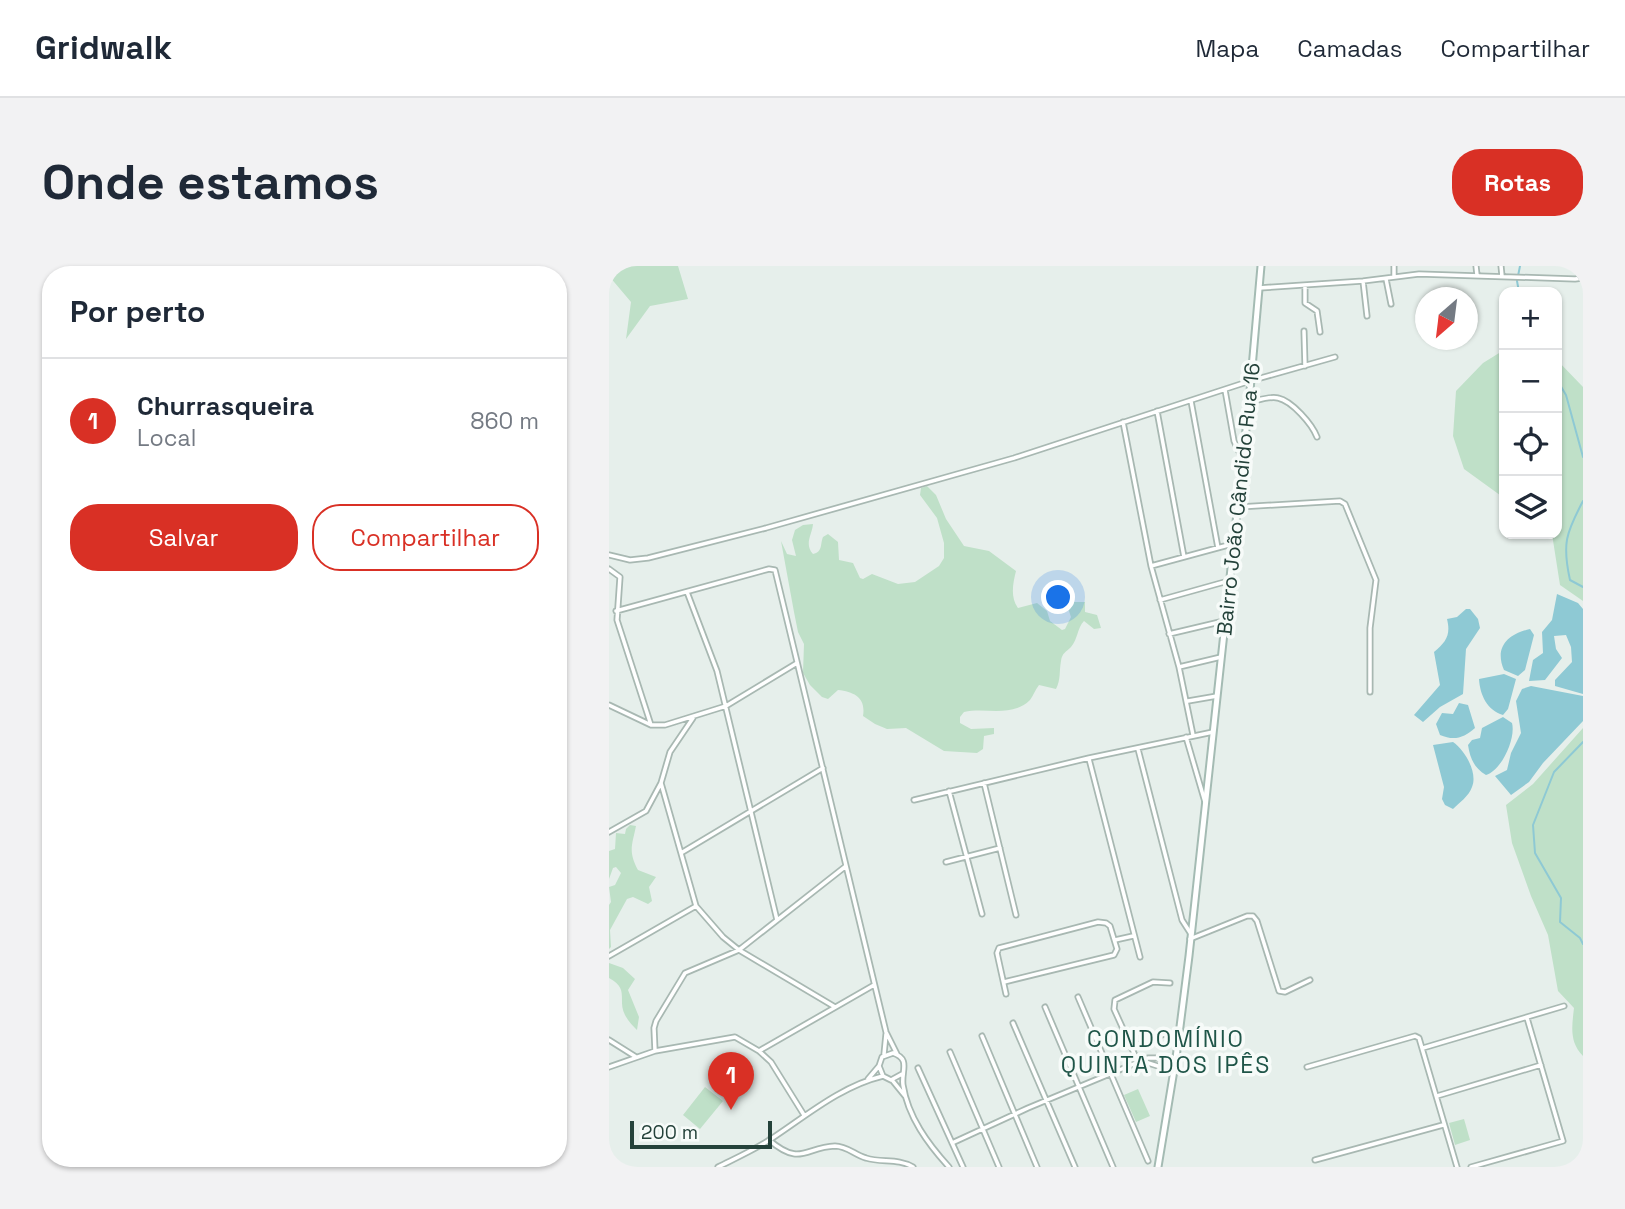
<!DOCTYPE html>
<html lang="pt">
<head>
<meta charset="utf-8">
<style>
	:root { --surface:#fff; --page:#f2f2f3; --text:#1f2937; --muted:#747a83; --line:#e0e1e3; --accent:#d93025 }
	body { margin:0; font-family:"Space Grotesk",sans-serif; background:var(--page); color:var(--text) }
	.controls { position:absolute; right:21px; top:21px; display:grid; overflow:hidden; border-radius:14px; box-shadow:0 2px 5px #0004 }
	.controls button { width:63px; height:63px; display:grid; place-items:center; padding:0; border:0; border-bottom:2px solid var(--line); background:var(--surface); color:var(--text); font:35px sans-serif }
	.compass { position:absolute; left:806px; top:21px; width:63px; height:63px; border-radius:50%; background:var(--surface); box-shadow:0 2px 5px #0004; rotate:208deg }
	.scale { position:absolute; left:21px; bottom:18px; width:142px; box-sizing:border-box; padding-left:7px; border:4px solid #24423a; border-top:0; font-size:19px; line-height:24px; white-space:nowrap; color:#24423a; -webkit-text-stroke:5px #f7fbf9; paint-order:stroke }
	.you { position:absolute; left:450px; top:332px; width:24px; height:24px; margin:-18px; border:5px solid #fff; border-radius:50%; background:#1a73e8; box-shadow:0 0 0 10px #1a73e833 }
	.badge { display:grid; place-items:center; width:46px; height:46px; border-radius:50%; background:var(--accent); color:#fff; font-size:23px; font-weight:700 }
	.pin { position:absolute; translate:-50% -58px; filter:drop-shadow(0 2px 4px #0008) }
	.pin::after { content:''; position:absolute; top:37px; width:24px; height:21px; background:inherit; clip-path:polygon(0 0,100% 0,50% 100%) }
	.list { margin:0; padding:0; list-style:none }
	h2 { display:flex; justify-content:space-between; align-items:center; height:91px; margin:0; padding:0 28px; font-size:30px }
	h2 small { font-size:23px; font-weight:400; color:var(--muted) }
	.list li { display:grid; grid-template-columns:46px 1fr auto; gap:21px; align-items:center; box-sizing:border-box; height:126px; padding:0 28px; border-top:2px solid var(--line) }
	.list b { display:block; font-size:26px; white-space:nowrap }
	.list p { margin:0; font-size:23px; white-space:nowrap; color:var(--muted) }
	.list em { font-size:23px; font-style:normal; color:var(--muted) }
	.actions { display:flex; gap:14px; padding:21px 28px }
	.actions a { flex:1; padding:16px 0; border:2px solid var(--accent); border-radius:28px; text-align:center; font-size:24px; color:var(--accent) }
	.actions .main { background:var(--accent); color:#fff }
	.icon { flex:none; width:38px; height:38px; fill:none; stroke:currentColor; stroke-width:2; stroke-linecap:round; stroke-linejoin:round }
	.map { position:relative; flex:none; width:974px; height:901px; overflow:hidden; border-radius:28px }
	header { display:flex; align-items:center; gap:42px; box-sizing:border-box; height:98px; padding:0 35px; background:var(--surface); border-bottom:2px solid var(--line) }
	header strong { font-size:33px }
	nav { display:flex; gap:38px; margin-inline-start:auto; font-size:24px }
	.intro { display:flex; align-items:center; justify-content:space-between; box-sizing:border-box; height:168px; padding:0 42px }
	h1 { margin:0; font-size:49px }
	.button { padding:18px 32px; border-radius:28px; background:var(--accent); color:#fff; font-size:24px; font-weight:700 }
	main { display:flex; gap:42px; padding:0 42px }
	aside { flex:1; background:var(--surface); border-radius:28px; box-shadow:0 2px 5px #0004 }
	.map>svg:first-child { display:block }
	.green { fill:#bfe0c8 }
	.water { fill:#8ec9d4 }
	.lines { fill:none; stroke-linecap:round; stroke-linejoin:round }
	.stream { stroke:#8ec9d4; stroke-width:2 }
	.street-casing { stroke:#a8b8b2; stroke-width:7 }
	.secondary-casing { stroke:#a4bbb3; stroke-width:9 }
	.street { stroke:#fff; stroke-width:3.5 }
	.secondary { stroke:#fff; stroke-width:5 }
	.labels { text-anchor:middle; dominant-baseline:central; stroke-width:7; stroke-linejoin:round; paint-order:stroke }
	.street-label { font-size:21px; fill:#24423a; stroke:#f7fbf9 }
	.neighbourhood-label { font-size:23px; letter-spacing:2px; fill:#1f5548; stroke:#f7fbf9 }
</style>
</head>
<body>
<header>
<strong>Gridwalk</strong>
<nav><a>Mapa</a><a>Camadas</a><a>Compartilhar</a></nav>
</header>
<div class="intro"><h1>Onde estamos</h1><a class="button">Rotas</a></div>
<main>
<aside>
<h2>Por perto<small></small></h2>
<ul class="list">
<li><span class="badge">1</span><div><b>Churrasqueira</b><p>Local</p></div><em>860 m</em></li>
</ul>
<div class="actions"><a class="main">Salvar</a><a>Compartilhar</a></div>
</aside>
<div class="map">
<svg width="974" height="901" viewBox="0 0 974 901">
	<rect width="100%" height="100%" fill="#e6efeb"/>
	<!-- green -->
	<path class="green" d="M0,0H69L79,33L41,40L17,73L22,36L0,10Z
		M895,84V232L855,203L844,170L847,125L874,97Z
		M948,94L974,121V335L951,319L943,268H948Z
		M318,220L327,229L337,253L355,280L380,285L407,305C404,317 401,331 409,342L428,337L438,345L441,355L453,364L456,363L462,351L459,342L462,336H476V346L488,349L492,362L485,363L475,355C468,362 469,373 462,381C457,386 453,387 452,395C450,406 452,413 447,423L430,419C426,424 424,430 421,434C403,452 376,441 355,446L351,451V457L362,463L385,462V468L375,470L374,483L368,487L335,485L297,462L278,463L266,458L254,450C257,432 246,426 229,424L219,433L213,431L201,419L194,407L195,378L189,366L185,346L172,275L178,288L187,290L183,274L186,264L194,259L204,258C203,269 195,278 204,288C214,286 211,278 214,271L219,268L229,276L230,294L244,297L251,312L254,313L263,308L289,318L306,316L330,300L335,292V277L328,252L311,229L312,222Z
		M974,462V790C960,776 963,760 965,742L949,725L939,669L922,630L903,577L897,539L924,518Z
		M21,559L27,560C23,580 19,585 29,604L47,611L40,621L43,635L39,638L24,631L18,633L1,664L2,681L0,683V639L2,636L0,621L6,619L12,607L7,601L4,602L0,613V585L6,583L7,567L16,568L17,563Z
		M0,697L14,702L26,713L19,724L30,751L28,764C24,760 19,755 16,749C8,734 21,723 0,712Z
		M96,821L114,835L91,863L74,849Z
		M529,823L541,850L527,856L515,829Z
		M855,853L861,874L846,879L840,857Z"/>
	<!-- water -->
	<path class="water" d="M948,328L969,337L974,343V428L946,420V414L963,396L962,381L957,369L945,370L947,383L953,392L936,414L920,415L924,394L934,387L933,366L943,354Z
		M857,343H861L869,353L871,362L857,383L854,428L831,441L814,456L805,449L831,419L825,386C837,376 842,369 838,353L848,351Z
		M921,363L925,369L916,404L909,410L895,404C885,381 899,368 921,363Z
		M895,408L907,413L899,443L894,449C878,444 871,429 870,413Z
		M922,420L974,430V455L934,497L920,516L902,529L886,510L898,504L902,487L912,467L907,435L913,423Z
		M850,437L859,439L866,462C855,472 845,475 831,469L827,458L833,447L844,448Z
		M894,451L903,457C907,472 893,504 877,509C865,502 861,492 859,479L863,474L871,472L873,462Z
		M844,476C856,484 869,507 863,521C860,530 850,537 844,543L836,539L833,533L835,521L824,479Z"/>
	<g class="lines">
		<!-- stream -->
		<path class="stream" d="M910,26L908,15L911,0
			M948,114L957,129L974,191
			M974,235C957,267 953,278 961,314L974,321
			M974,476L945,506L924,559L926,587L952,632L951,656L971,672L974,678"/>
		<!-- street casing -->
		<g class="street-casing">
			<path id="street" d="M785,0V10
				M867,0L868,9
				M892,0L893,10
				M777,13L782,38
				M754,15L758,50
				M696,19V37L708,45L711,66
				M650,22L754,15L810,8L966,13L974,12
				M695,65L696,100
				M616,124L625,175L633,192
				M582,135L609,282
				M641,136C650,134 661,130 669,132C683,135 703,158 708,171
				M548,145L575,291
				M514,156L542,300L570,401L584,469
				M630,241L731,235L736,238L767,314L761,362V426
				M0,289L21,294L39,292L157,262L405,192L641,115L726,91
				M542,300L623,278
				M0,303L11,311L8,354L42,459
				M78,326L108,405L168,654
				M551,334L619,315
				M7,345L160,303L166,304L277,766L288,788
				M560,368L615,355
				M570,401L612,391
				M579,435L608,430
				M0,439L42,459H56L117,440L188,397
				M577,471L596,536
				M529,483L573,654L582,668
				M480,493L531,691
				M52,517L87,640L114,671L130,684L226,741
				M375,517L407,649
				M340,525L373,648
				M305,534L480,492L604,466
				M0,566L37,545L52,517L61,486L84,452
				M72,587L214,502
				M337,596L391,582
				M581,673L638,650H644L648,655L670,725L676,726L701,714
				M506,674L524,670
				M0,690L87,640
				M395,716L505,689L508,683L501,660L497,657L489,656L390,682L388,687L397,728
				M469,731L539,895
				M436,741L504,901
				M404,757L466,901
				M373,770L428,901
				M0,774L27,791
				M523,781L558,767
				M814,782L955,740
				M46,785L45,762L47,755L76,707L130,684L237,600
				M150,785L265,719
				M341,786L390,901
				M275,788L277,768
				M533,795L564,805
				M529,796L505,743L506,734L544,716L561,717
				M0,801L46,785L126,771L150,785L162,796L195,849
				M698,801L806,770L810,772L848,901
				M309,802L354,901
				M293,808L282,814L274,810L270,800L273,791L284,787C302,793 292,805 294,819C299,851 319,878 340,901
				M259,813L270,800
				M283,814L296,830
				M828,830L932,799
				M160,874C192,901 196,881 226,880C238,880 246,889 257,892C273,897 289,892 304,901
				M343,877L419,842L539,792H567
				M706,894L834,859
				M109,901C127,892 145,884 162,873C197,850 232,820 274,810
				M862,901L954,875L918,752"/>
		</g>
		<!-- secondary casing -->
		<g class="secondary-casing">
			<path id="secondary" d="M549,901L567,792L580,690L640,136L652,0"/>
		</g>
		<!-- street -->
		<use href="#street" class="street"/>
		<!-- secondary -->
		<use href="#secondary" class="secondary"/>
	</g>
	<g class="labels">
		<!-- street labels -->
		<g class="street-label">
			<text transform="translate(629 233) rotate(-84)">Bairro João Cândido Rua 16</text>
		</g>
		<!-- neighbourhood labels -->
		<g class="neighbourhood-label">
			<text x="557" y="773">CONDOMÍNIO<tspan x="557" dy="26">QUINTA DOS IPÊS</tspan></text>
		</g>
	</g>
</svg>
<div class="controls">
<button>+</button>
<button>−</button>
<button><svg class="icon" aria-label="locate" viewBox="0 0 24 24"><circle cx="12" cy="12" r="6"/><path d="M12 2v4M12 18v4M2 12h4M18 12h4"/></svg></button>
<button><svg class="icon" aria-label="layers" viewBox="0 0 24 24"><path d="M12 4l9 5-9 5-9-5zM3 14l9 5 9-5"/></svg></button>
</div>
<svg class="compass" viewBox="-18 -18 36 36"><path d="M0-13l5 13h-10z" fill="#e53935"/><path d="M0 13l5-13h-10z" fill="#747a83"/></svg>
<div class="scale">200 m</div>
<div class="you"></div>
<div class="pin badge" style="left:122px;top:844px">1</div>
</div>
</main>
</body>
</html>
